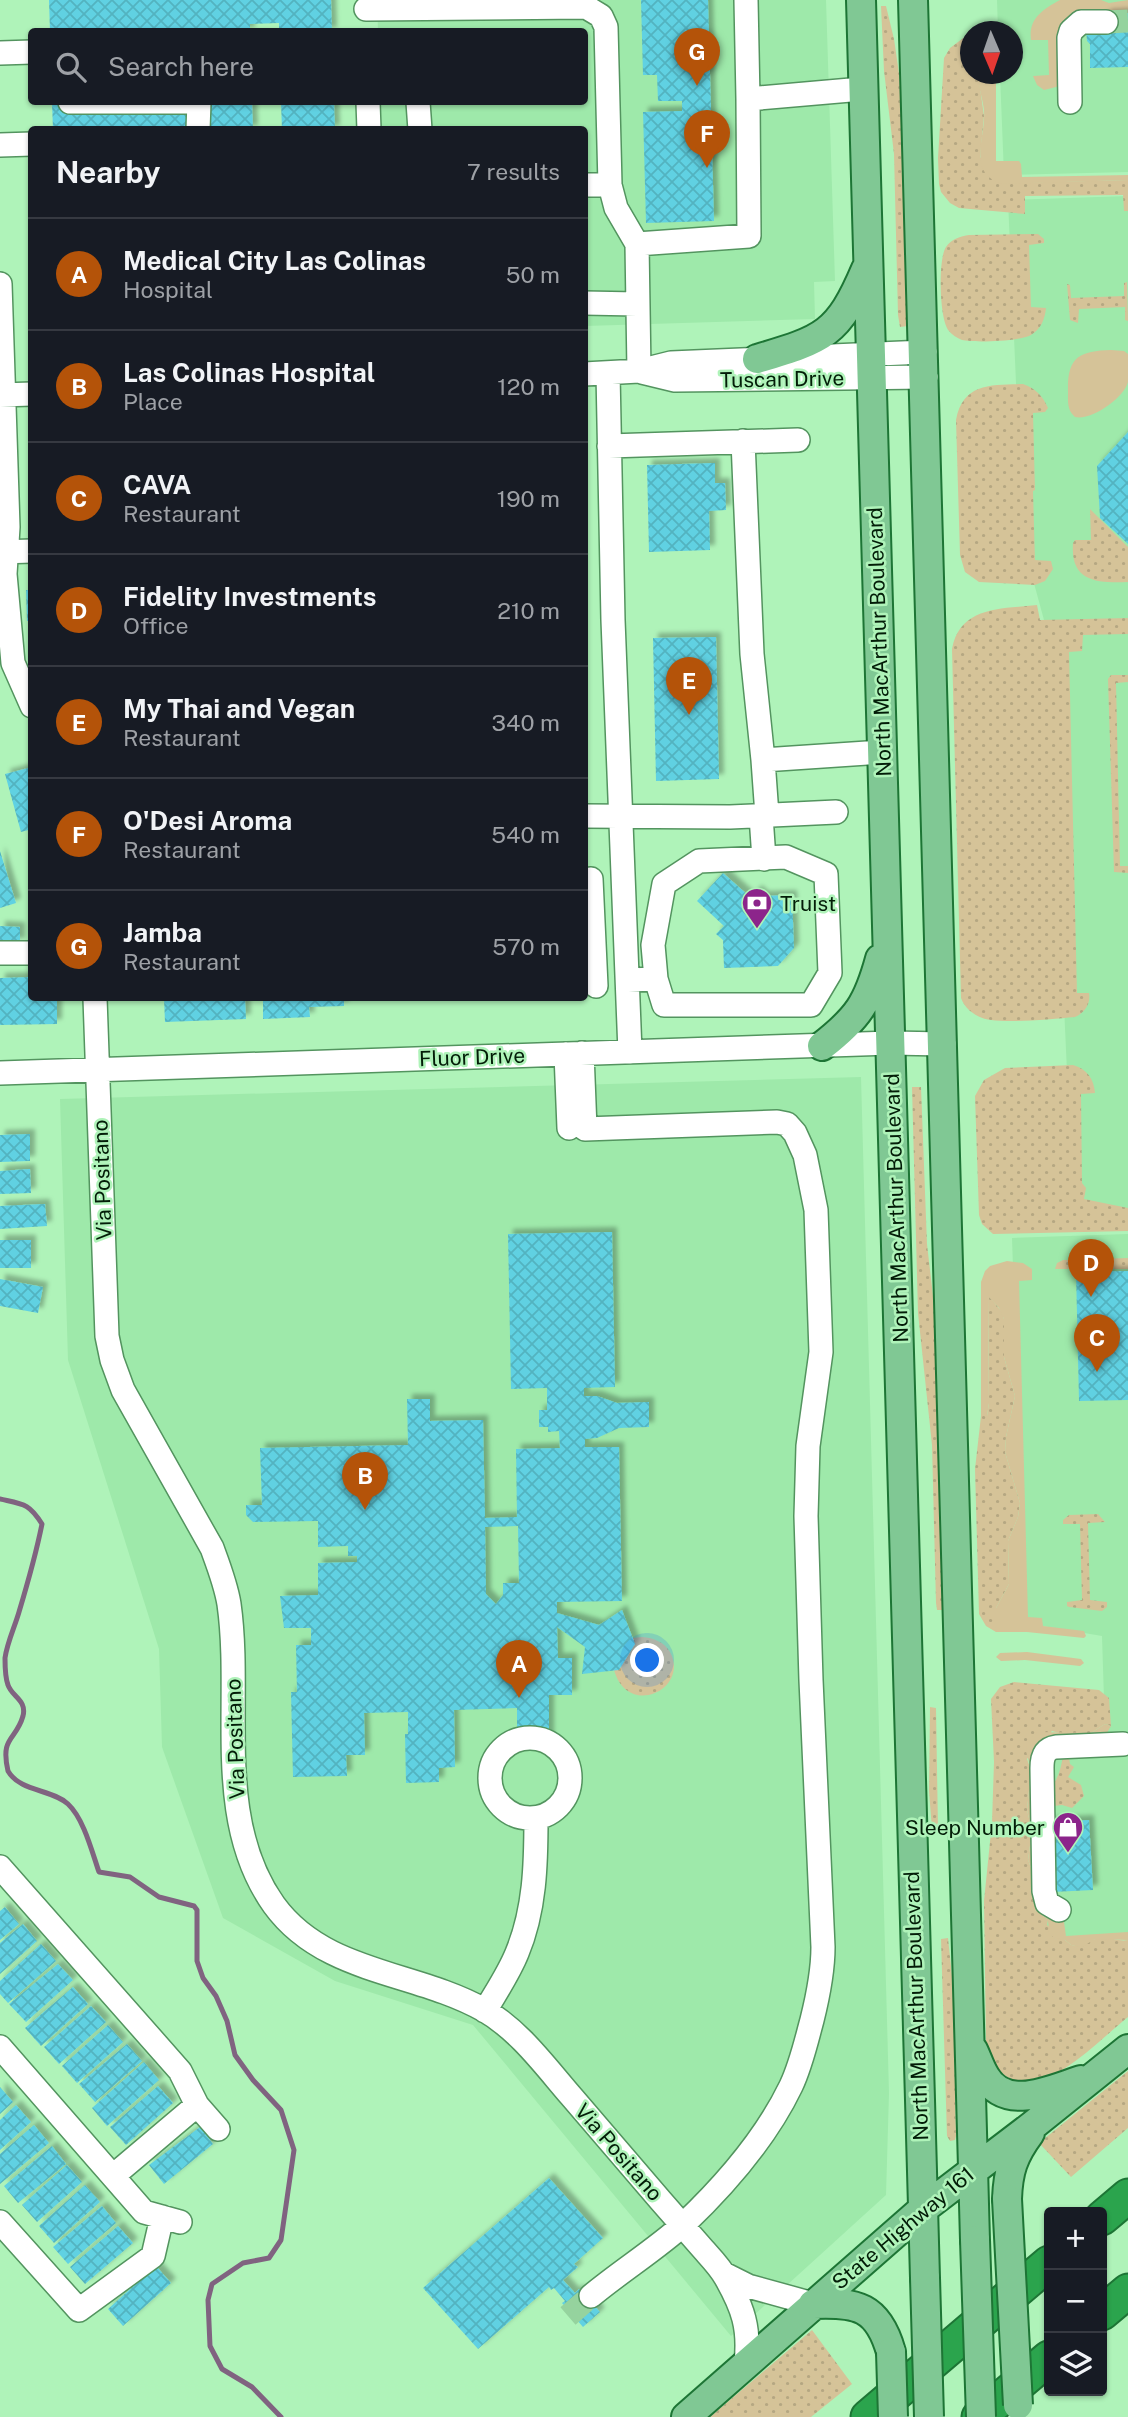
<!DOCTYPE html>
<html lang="en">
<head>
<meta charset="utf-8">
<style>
	:root { --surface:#171b24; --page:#20242c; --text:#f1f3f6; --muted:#9ea1a6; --line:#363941; --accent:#b45309 }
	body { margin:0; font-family:"Public Sans",sans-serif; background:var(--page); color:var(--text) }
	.controls { position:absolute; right:21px; bottom:21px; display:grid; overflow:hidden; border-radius:7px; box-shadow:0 2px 5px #0004 }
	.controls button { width:63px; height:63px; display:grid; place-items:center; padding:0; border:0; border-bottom:2px solid var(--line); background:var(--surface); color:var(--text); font:35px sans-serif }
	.compass { position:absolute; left:960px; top:21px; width:63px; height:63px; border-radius:50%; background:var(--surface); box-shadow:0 2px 5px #0004; rotate:178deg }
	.you { position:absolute; left:648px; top:1661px; width:24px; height:24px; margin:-18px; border:5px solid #fff; border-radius:50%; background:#1a73e8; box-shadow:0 0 0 10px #1a73e833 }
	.badge { display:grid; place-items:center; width:46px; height:46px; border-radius:50%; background:var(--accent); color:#fff; font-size:23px; font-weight:700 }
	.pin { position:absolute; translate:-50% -58px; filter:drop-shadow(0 2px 4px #0008) }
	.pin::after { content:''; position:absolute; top:37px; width:24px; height:21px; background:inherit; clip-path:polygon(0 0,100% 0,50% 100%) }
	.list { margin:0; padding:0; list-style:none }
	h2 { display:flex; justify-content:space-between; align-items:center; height:91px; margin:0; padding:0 28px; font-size:30px }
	h2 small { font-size:23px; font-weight:400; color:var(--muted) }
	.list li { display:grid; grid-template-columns:46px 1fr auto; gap:21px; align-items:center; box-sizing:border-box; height:112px; padding:0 28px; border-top:2px solid var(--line) }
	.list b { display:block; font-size:26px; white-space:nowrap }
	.list p { margin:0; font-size:23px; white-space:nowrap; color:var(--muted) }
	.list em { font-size:23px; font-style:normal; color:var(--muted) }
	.icon { flex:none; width:38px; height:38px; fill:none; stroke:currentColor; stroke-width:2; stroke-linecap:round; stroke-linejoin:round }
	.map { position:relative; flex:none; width:1128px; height:2417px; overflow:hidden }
	.search { position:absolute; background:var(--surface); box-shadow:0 2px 5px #0004; left:28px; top:28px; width:560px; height:77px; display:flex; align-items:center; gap:18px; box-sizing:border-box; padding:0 24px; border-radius:7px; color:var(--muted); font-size:26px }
	.panel { position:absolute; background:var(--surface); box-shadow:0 2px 5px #0004; left:28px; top:126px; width:560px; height:875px; border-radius:7px }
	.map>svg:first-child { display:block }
	.built { fill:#9ee9aa }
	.grass { fill:url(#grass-dots) }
	.garden { fill:#d5c398 }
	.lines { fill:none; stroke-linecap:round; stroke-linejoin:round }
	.stream { stroke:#806380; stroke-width:5 }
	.building { fill:url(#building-cross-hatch); fill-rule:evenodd; filter:url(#shadow) }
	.minor-tunnel { stroke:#95d39e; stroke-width:23; stroke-dasharray:23 11; stroke-linecap:butt }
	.minor-casing { stroke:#53945f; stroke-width:26 }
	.major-casing { stroke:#1d7535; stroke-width:32 }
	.highway-casing { stroke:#1d7535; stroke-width:37 }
	.minor { stroke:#fff; stroke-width:23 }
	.major { stroke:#80c894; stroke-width:28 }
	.highway { stroke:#2ba44d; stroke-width:33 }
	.major-bridge-casing { stroke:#1d7535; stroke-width:32; stroke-linecap:butt }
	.major-bridge { stroke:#80c894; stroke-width:28 }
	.labels { text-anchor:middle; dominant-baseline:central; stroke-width:5; stroke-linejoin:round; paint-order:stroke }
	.street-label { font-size:21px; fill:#031d08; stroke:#aff3b9 }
	.poi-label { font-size:21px; fill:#031d08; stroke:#aff3b9; text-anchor:start }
</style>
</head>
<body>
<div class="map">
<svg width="1128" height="2417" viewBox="0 0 1128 2417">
	<defs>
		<pattern id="grass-dots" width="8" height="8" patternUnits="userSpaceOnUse" patternTransform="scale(1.75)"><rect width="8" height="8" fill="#d5c398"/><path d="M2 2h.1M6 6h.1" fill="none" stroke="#b5a782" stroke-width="1.8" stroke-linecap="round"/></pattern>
		<pattern id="building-cross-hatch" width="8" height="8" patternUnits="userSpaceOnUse" patternTransform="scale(1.75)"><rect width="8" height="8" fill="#60d1e2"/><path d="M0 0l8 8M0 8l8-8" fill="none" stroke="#52b3c0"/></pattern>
		<filter id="shadow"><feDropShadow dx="5" dy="-5" stdDeviation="2" flood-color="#0004"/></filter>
	</defs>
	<rect width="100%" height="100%" fill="#aff3b9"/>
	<!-- built -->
	<path class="built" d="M377,0H826L835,281L814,282L815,319L585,326L584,130L381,129L380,102H584V32L378,31Z
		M997,0H1128V172L1004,175L1000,74H1012V32L998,31Z
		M1128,196V1216L1073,1204L1047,631L1023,543L1008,200Z
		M861,1077L889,2093L886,2195L731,2336L473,2025L335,1981L223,1918L162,1747L159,1649L68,1360L60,1099Z
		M1128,1234V1934L1045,1937L1034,1742L1105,1731L1102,1636L1025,1623L1012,1238Z"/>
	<!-- grass -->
	<path class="grass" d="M881,6H886L894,39L904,108L909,313L908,326L900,327L898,315L894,154L884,71Z
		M970,33V74H978L984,116L980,157L1002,183L1128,180V211H1124L1123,195L1025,196V214L959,208L950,203L941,192L939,184L938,158L944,58L950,48Z
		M1038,234L1044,239V243L1029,245L1031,307L1046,308C1045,319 1041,329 1031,335C1020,341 975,343 962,340C957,338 952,335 949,331C939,320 938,258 946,247C951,239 961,236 969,235Z
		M1127,282L1128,321L1125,320V307L1079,309L1078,323L1070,320L1067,284L1070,285L1071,298L1124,296V283Z
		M1023,384C1035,388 1043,396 1048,408L1045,412L1033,413L1035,490L1033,491L1035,560L1051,561L1053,569L1045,581L1035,585L979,582L965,572L960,555L956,420C963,382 992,385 1023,384Z
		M1090,509L1128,547V582C1097,583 1070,582 1073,543L1075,540H1091Z
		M1037,605L1040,620L1128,618V634L1083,635L1082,651L1069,652L1077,993H1089C1091,1003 1085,1013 1075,1017C1053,1019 1012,1023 991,1020C979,1019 965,1010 961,998L952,649C960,606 1001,609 1037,605Z
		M1111,675H1128V682L1116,683L1120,866H1128V873L1114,872L1108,679Z
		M1073,1065C1087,1069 1094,1079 1095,1093L1081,1094L1082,1183L1086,1188L1084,1199L1128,1208V1231L993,1234L982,1224L979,1215L975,1096L984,1080L1005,1068Z
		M912,1087H921L927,1244L936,1322L944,1610H937L936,1603L932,1445L918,1313Z
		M1128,1258V1269H1055L1057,1263L1063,1260Z
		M988,1295L1002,1312L1004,1319V1357L1015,1396L1006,1437L1005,1452L1020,1503L1018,1517L1008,1541L1009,1584L996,1608V1632L986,1626L979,1614L975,1469L981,1416H987L989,1403Z
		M1098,1514L1105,1522L1088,1523L1090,1600L1107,1602V1607L1102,1611L1069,1607L1067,1606V1602L1082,1600L1080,1524H1063V1520L1069,1515Z
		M642,1637C654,1638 664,1642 670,1652C690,1689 628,1719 614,1670L633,1638Z
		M1014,1682L1099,1690L1109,1698L1111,1726L1105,1724L1091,1733L1063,1734L1052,1731L1027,1759L1031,1770L1027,1810L1032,1831L1028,1860L1034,1875L1036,1914L1042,1915L1048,1920L1047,1925L1071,1945C1082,1947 1088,1940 1099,1938C1109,1936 1118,1942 1128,1940V2017C1102,2038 1062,2080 1028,2083C1020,2084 1009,2079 1003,2074C992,2066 987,2054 986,2041L984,1901L992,1822L994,1762L991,1699L1000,1687Z
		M930,1707L936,1708L938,1829H932L929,1791Z
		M1063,1756L1069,1758L1070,1764L1074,1767L1068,1777L1081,1785L1084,1796L1072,1808L1062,1805L1054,1806L1048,1789C1058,1782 1061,1768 1063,1756Z
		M948,1938L953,1985L956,2136L955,2140L950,2141L947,2136L941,1939Z
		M1128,2071V2128L1071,2177L1039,2143Z
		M812,2330L852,2384L811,2417H710Z"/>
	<!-- garden -->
	<path class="garden" d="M1060,0H1101L1109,3L1128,0V14L1075,16L1060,86L1044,90L1037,85L1033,76L1049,75L1048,40H1031C1028,19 1043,9 1060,0Z
		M978,74H996V161H1019L1021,164L1022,177L1128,175V180L1002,184C966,172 986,138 984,111C983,99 978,87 978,74Z
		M1111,350L1124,351L1128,354C1128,362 1128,374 1128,382C1124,398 1091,421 1075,417C1067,410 1068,402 1068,392C1067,357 1079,351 1111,350Z
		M1007,1261L1023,1263L1032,1269V1280L1019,1281L1028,1617L1042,1618L1043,1626L1084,1631L1086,1636L1084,1638L1027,1632H996V1608L1009,1584L1008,1541L1018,1517L1020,1503L1005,1452L1006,1437L1015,1396L1004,1357V1319L999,1308L988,1296L989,1403L987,1416H981V1282L985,1271L990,1266Z
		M1027,1652L1081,1659L1084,1663L1080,1666L1025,1660L1001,1661L996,1657L1000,1653Z
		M1105,1724L1111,1726L1105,1736L1053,1741V1919L1064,1922L1066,1936L1128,1932V1940L1095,1939L1082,1947L1071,1945L1065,1940L1054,1938L1049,1933L1048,1920L1042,1915L1037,1917L1036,1914L1034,1875L1028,1860L1032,1831L1027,1810L1031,1770L1026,1751L1027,1740L1038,1732L1091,1733Z"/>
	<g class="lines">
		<!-- stream -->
		<path class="stream" d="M0,1499C23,1504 29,1503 42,1524C36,1554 28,1582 19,1612C15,1626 7,1643 5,1658C5,1666 5,1677 8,1685C12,1697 27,1700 23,1716C16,1741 0,1736 8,1771C20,1792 52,1789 68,1804C84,1819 92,1852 99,1872L130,1877L159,1897L194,1906L197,1910V1961L203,1978L216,1996L227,2021L235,2055L253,2080L281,2110L294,2150L281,2240L269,2258L243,2263L212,2284L208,2300L210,2346L222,2369L252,2387L281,2417"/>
	</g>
	<!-- building -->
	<path class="building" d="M49,0H331L332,32H279V23L250,24V32H50Z
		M641,0H708L714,221L646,223L643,112L682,111V101H658L657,75H643Z
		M1128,13V67L1090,68V44L1087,41L1086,30L1107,14Z
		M52,102H252L253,130H53Z
		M281,102H334L335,130H282Z
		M1128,432V544L1100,518L1097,466Z
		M715,463V483H725L726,510L709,511L710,550L649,552L647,465Z
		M26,590H32V621H27Z
		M716,637L719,779L656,781L653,638Z
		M32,767V829L21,832L5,774Z
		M0,851L16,903L0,908Z
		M723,873L750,897L757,890L764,896L792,895L794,948L778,966L724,968L723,940L716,934L724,926L697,901Z
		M0,926L20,927V943H0Z
		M32,977V998H57V1024L0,1025V978Z
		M164,998H245L246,1019L165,1022Z
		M263,998H344V1006L309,1007L310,1017L263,1019Z
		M30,1134V1161L0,1162V1135Z
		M30,1169L31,1193L0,1194V1171Z
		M45,1204L47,1226L0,1229V1206Z
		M612,1232L615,1387L584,1388V1396H597L617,1403L649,1402V1427L619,1428L597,1438L585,1439V1447H619L622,1601L557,1602V1613L599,1625L622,1610L635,1644L619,1670L582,1674L585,1647L557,1627L558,1658H572V1695H549V1749L517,1750V1708L454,1710L455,1767L439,1768V1782L406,1783L405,1734H408V1712L364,1713L365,1755H346L347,1776L293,1777L291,1692H297L296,1645H311V1628H284L280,1596L318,1595V1563L357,1562V1556H348V1546L318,1547V1521L253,1522L246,1515V1505H262L260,1448L408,1445L407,1399H430V1421L483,1420L485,1518L517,1517L516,1449L560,1448L559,1431L548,1432V1427H539V1410H547V1388L511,1389L508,1234ZM518,1526L519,1583H503V1595L496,1604L486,1594L485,1527Z
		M0,1240H31V1268H0Z
		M1128,1271V1400L1079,1401L1076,1272Z
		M0,1279L43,1287L38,1313L0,1306Z
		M1089,1820L1093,1890L1052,1892L1048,1822Z
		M5,1907L19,1924L0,1940V1911Z
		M23,1924L37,1941L0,1974V1943Z
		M41,1944L56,1961L8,2003L0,1994V1981Z
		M58,1964L73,1980L26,2022L9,2004Z
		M73,1987L88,2004L41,2046L25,2028Z
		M91,2006L106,2022L59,2064L44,2047Z
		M108,2025L123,2042L77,2083L62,2066Z
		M127,2044L142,2061L95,2102L79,2084Z
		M144,2062L159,2080L107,2126L92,2108Z
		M158,2086L173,2103L126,2145L110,2127Z
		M0,2087L13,2102L0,2114Z
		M16,2105L31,2122L0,2150V2120Z
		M34,2125L49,2143L0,2184V2154Z
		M200,2127L213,2144L164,2184L149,2165Z
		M52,2146L66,2164L18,2203L4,2186Z
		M67,2165L82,2182L37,2222L22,2205Z
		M549,2178L603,2238L574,2264L578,2267L563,2280L575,2293L579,2289L600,2312L583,2327L562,2303L565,2301L554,2288L551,2290L549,2287L478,2349L423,2288Z
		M85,2185L100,2202L54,2243L39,2226Z
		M102,2206L116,2223L68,2264L53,2247Z
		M118,2226L133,2243L85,2284L70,2267Z
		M156,2266L171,2283L123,2326L108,2309Z"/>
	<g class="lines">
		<!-- minor-tunnel -->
		<path class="minor-tunnel" d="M1106,22L1128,21
			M568,2316L591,2296"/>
		<!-- minor casing -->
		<g class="minor-casing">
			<path id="minor" d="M746,0L748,99
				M366,9L586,7L601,16L606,27L610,185L616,208L637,244
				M0,53L32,52
				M70,102H199
				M368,102L369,130
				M418,102L420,130
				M1070,102L1069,38L1071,31L1081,22H1106
				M198,130L199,102
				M0,145L32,144
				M584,185H610
				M0,284L8,527L5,574L13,663L32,706
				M584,303L637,304
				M639,371L637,244L749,236L748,99L862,89
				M642,372L675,380L926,377
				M608,373L613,620L630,1052
				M584,374L639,371L671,363L925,352
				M0,395L32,394
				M743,441L752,654L763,760
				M609,446L798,440
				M0,552L32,551
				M767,815L763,760L882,752
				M584,816L730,817L836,812
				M761,816L764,859
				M591,879L596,986
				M0,953H32
				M628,980L656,979L664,1005H811L830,973L826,874L786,857L699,861L664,884L653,945L656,979
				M95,998L107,1336L112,1360L123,1390L212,1548C219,1567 226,1585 229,1604C243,1703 212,1818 274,1905C324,1974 415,1971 484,2010C519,2030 545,2066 571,2096C601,2131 631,2166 661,2201C675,2217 689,2233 703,2249C711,2258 720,2267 726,2278C743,2308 750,2328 746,2363
				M582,1053L585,1129L777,1122L787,1124L795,1133L805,1155L816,1210L821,1352L808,1446L806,1516L811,1680L823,1947C823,1973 818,1996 812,2020C806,2042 801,2065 791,2086C766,2138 725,2185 684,2224C655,2250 621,2271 591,2296
				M566,1054L569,1128
				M0,1073L891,1043L944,1044
				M490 1778a40 40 0 1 1 80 0a40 40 0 1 1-80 0Z
				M0,1867L180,2071L197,2105L218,2129
				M1059,1910L1047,1903L1044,1891L1042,1768C1042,1757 1044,1749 1056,1747L1123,1744
				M485,2011C496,1992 509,1973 517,1953C535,1910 536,1864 536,1818
				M0,2047L144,2212L180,2222
				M113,2176L197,2105
				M0,2222L79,2310L153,2256L162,2217
				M724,2274L748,2286L813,2304"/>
		</g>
		<!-- major casing -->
		<g class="major-casing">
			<path id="major" d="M861,0L925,2278
				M913,0C939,746 953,1493 975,2240
				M757,359C824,339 838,335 866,269
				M822,1046C858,1018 868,1003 880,959
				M973,2050C977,2058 980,2068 985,2076C1006,2112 1050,2090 1081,2080
				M1007,2199C1008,2171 1013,2156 1030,2133
				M813,2304C857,2302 878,2306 891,2352
				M686,2417L923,2209L1037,2122L1128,2049"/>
		</g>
		<!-- highway casing -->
		<g class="highway-casing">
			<path id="highway" d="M1102,2218L1128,2196
				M1102,2313L1128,2291
				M868,2417L1049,2263
				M979,2417L1049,2358"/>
		</g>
		<!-- minor -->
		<use href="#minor" class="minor"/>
		<!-- major -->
		<use href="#major" class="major"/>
		<!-- highway -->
		<use href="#highway" class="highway"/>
		<!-- major-bridge casing -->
		<g class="major-bridge-casing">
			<path id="major-bridge" d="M1007,2199L1018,2405
				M975,2240L981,2417
				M925,2278L929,2417
				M891,2352L893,2417"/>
		</g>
		<!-- major-bridge -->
		<use href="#major-bridge" class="major-bridge"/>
	</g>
	<!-- icons -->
	<defs>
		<g id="bank-pin" transform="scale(1.575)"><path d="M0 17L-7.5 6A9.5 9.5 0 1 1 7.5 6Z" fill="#8c258b" stroke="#aff3b9"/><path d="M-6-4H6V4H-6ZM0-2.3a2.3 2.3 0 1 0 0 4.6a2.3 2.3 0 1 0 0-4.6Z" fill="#fff"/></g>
		<g id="shop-pin" transform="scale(1.575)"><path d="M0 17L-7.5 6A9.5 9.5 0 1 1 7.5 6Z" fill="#8c258b" stroke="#aff3b9"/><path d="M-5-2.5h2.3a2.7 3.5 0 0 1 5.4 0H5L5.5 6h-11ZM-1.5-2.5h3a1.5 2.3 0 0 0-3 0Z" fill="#fff"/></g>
	</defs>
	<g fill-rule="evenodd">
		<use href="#bank-pin" x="757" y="903"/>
		<use href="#shop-pin" x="1068" y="1827"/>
	</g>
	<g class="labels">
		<!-- street labels -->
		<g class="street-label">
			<text transform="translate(782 379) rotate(-1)">Tuscan Drive</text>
			<text transform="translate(879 642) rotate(-92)">North MacArthur Boulevard</text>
			<text transform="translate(472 1057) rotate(-2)">Fluor Drive</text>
			<text transform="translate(102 1180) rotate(-92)">Via Positano</text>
			<text transform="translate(896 1208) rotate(-92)">North MacArthur Boulevard</text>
			<text transform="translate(235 1739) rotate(-92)">Via Positano</text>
			<text transform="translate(916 2006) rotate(-92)">North MacArthur Boulevard</text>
			<text transform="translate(619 2152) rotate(49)">Via Positano</text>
			<text transform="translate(903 2228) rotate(-40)">State Highway 161</text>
		</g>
		<!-- poi labels -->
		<g class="poi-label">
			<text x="780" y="903">Truist</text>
			<text x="1045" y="1827" text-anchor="end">Sleep Number</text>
		</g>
	</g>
</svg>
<div class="controls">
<button>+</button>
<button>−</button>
<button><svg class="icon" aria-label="layers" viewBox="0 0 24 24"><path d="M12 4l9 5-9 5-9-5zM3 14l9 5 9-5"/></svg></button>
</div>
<svg class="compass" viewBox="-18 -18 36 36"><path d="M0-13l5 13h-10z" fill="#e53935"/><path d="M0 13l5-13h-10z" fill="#9ea1a6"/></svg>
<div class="you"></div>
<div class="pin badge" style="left:519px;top:1698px">A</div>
<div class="pin badge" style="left:365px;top:1510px">B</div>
<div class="pin badge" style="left:1097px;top:1372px">C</div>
<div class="pin badge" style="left:1091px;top:1297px">D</div>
<div class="pin badge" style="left:689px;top:715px">E</div>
<div class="pin badge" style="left:707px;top:168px">F</div>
<div class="pin badge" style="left:697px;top:86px">G</div>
<div class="search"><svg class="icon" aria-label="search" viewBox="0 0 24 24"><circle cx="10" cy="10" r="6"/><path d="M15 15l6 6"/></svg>Search here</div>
<section class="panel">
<h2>Nearby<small>7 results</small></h2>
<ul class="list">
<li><span class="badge">A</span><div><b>Medical City Las Colinas</b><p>Hospital</p></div><em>50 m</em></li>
<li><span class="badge">B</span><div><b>Las Colinas Hospital</b><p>Place</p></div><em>120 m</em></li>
<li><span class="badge">C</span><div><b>CAVA</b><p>Restaurant</p></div><em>190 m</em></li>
<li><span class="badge">D</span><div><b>Fidelity Investments</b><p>Office</p></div><em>210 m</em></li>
<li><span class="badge">E</span><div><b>My Thai and Vegan</b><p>Restaurant</p></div><em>340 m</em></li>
<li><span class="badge">F</span><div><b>O'Desi Aroma</b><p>Restaurant</p></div><em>540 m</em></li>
<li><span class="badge">G</span><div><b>Jamba</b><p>Restaurant</p></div><em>570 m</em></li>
</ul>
</section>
</div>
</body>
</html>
